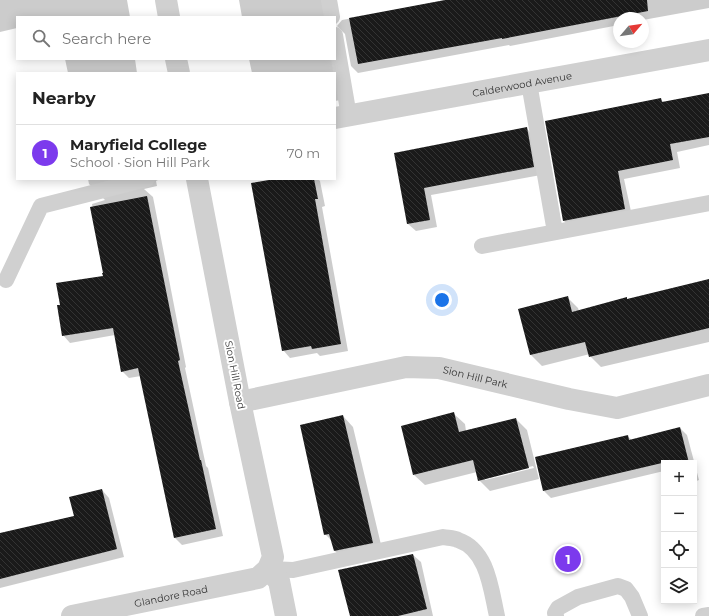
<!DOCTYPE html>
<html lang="en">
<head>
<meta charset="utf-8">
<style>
	:root { --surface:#fff; --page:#f2f2f2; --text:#222; --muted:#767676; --line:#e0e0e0; --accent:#7c3aed }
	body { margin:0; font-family:Montserrat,sans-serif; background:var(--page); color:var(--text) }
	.controls { position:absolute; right:12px; bottom:12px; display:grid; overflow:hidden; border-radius:0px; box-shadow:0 2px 10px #0003 }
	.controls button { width:36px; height:36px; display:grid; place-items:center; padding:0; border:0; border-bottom:1px solid var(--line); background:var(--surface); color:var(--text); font:20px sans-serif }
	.compass { position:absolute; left:613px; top:12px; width:36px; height:36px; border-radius:50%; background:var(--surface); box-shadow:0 2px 10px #0003; rotate:61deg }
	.you { position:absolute; left:442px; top:300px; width:14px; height:14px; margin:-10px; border:3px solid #fff; border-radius:50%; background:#1a73e8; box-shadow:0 0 0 6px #1a73e833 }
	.badge { display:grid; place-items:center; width:26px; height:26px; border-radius:50%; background:var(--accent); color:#fff; font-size:13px; font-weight:700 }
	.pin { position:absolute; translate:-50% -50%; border:2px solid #fff; box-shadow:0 1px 4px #0006 }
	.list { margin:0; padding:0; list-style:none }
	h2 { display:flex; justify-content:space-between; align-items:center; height:52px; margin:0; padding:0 16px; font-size:17px }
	h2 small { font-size:13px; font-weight:400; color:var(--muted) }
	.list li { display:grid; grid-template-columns:26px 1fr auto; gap:12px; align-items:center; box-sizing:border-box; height:56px; padding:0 16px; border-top:1px solid var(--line) }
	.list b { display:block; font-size:15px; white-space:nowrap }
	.list p { margin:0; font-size:13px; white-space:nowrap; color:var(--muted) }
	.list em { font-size:13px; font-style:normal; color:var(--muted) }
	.icon { flex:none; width:22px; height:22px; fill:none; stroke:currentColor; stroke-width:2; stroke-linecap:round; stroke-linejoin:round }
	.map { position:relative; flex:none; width:709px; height:616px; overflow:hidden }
	.search { position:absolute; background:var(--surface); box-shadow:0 2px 10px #0003; left:16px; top:16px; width:320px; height:44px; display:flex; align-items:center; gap:10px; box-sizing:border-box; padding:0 14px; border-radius:0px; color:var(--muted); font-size:15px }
	.panel { position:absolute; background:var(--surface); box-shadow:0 2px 10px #0003; left:16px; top:72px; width:320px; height:108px; border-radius:0px }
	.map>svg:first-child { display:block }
	.shadow { fill:#0003; fill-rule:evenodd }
	.building { fill:url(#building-back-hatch) }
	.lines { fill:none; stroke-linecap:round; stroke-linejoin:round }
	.lane { stroke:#d0d0d0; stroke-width:16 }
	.street { stroke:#d0d0d0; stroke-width:22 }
	.labels { text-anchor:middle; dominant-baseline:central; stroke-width:4; stroke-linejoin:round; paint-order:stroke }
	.street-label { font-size:10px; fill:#333; stroke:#fff }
</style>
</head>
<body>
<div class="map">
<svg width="709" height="616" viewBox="0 0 709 616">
	<defs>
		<pattern id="building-back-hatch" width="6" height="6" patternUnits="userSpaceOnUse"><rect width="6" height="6" fill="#1a1a1a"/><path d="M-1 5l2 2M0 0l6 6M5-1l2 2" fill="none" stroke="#333"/></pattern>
	</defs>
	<rect width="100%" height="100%" fill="#fff"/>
	<!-- shadow -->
	<path class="shadow" d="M0,0H127L130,17H17V28L0,32Z
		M239,0H334L332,17H242Z
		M451,0H709V8L643,20V18H619V25L510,46L509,45L358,73L351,66L345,34L337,26L342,20Z
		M65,59H135L137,73H68Z
		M249,59H335L346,99L335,101V73H252Z
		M709,94V145L677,152L680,168L624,179L632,216L571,228L564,221L661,100L664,102Z
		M527,129L534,136L541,175L431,195L437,227L416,231L408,224L395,154Z
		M88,179H157L158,180L156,181L157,186L144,189L153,197L186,367L185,368L206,466L208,468L223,536L182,545L174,537L141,376L129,378L122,371L115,335L70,343L63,335L61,306L104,277L92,204L105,200L89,184Z
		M280,179H318L320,181L325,206L322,207L348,351L320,356L317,353L290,358L283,350Z
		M709,280V342L601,367L590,356V354L542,366L531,355L519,309L567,297L578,308L579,311L627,299L628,300Z
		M454,414L465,424L466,431L516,419L527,430L539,479L490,491L479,480L477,472L425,485L414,475ZM533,466L534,468L485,480V478Z
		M343,416L353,427L383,553L345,562L335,551L332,541L325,534Z
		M680,428L687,435L699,480L694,482V463H664V471L551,498L544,491L536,458L627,436L632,440Z
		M102,490L109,498L124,557L0,588V534L75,516Z
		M413,555L421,562L433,616H351Z"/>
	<!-- building -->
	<path class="building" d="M445,0H647L648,11L502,39V38L358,64L349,18Z
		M709,93V137L670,144L673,160L618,171L625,209L563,221L545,121L661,98L662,102Z
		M527,127L534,167L424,188L430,220L407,224L394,153Z
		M275,179H314L318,199H315L341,344L312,349L311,346L282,351L251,183Z
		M147,196L180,360L178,361L200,460H201L216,529L174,538L138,368L121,372L113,328L62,336L57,305H60L56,283L103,276L102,273H103L90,207Z
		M709,279V328L589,357L585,342L530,355L518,309L568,296L572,312L627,297V299Z
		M454,412L459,432L516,418L529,468L478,481L473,460L413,475L401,426Z
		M343,415L373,543L334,551L329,534L324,535L300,425Z
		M680,427L689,463H662L543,491L535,457L628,435L629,440Z
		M102,489L117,549L0,579V533L74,516L69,497Z
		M413,554L427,609L398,616H350L338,570Z"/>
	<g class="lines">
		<!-- lane -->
		<path class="lane" d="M329,0L332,17
			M335,35L349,116
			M529,83L555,232
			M482,246L709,203
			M6,280L41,206L147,179
			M268,569L293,570L443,537C448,538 454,538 458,540C488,550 491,590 497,616
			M556,616L555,613L558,608L578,597L618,586L626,589L632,597L640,616
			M703,616L709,615"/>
		<!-- street -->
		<g class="street">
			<path d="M166,0L169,17"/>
			<path d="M176,59L179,73"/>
			<path id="s1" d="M335,118L709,50"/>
			<path id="s2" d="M240,402L406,367L439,368L569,399L617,408L709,385"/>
			<path d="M268,569L279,581L286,616"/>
			<path id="s3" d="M72,616L258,578L268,569L273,557L240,402L197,179"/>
		</g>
	</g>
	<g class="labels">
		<!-- street labels -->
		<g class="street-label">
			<text stroke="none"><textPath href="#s1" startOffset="190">Calderwood Avenue</textPath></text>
			<text transform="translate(235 375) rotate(79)">Sion Hill Road</text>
			<text stroke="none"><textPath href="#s2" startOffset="240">Sion Hill Park</textPath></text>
			<text stroke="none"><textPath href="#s3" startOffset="101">Glandore Road</textPath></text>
		</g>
	</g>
</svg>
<div class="controls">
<button>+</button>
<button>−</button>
<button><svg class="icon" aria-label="locate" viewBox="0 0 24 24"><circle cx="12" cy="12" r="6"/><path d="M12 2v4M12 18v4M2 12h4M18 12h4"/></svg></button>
<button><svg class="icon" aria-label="layers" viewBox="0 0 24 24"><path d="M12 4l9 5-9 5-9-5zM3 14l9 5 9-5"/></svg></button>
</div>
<svg class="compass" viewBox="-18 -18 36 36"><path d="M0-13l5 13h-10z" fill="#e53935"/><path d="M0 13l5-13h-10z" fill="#767676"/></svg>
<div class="you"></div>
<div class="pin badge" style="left:568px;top:559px">1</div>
<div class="search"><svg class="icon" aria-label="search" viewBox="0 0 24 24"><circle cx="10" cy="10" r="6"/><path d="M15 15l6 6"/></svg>Search here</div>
<section class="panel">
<h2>Nearby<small></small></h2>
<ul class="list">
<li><span class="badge">1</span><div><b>Maryfield College</b><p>School · Sion Hill Park</p></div><em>70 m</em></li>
</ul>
</section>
</div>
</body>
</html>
